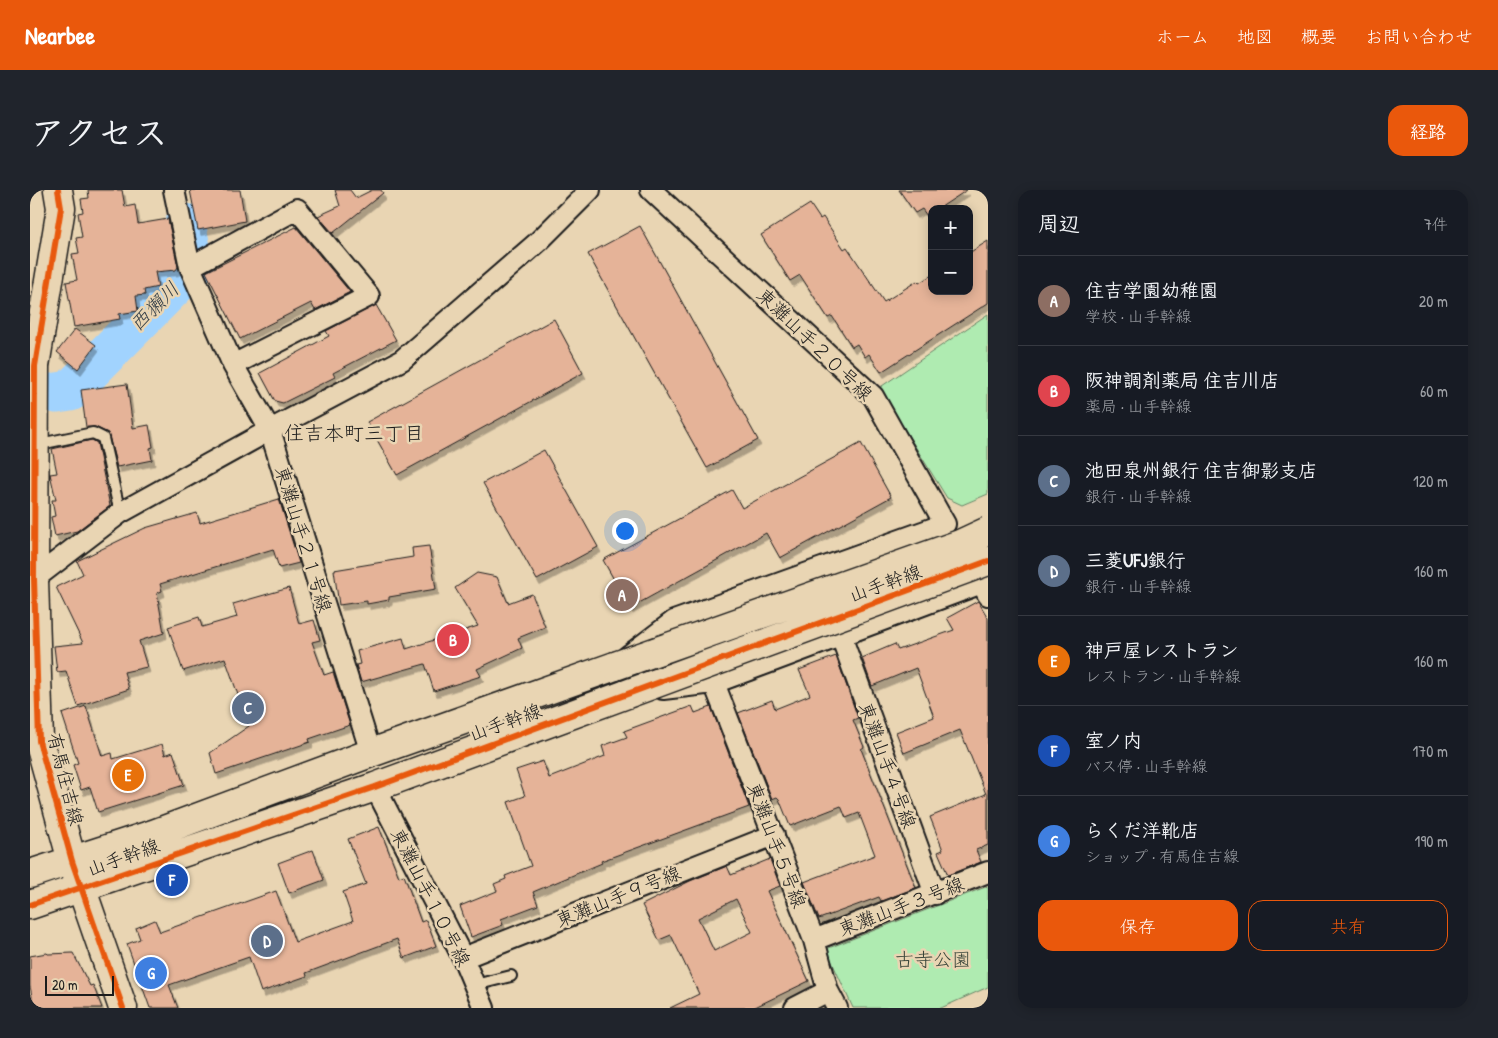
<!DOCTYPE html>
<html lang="ja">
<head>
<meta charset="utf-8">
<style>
	:root { --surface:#171b24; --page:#20242c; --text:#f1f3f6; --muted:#9ea1a6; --line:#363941; --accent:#ea580c }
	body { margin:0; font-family:"Patrick Hand","Klee One",sans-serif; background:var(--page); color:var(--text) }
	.controls { position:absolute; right:15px; top:15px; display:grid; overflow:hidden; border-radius:10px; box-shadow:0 2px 12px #0003 }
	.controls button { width:45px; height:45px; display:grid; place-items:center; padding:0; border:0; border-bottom:1px solid var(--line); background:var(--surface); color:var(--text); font:25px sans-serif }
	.scale { position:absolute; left:15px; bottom:12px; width:69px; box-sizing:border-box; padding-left:5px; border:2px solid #1c1c1c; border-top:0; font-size:14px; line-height:18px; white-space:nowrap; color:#1c1c1c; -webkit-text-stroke:4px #e9d5b3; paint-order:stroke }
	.you { position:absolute; left:594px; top:340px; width:18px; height:18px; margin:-12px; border:4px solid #fff; border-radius:50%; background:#1a73e8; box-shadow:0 0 0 8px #1a73e833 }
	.badge { display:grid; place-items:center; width:32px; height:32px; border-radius:50%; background:var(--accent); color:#fff; font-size:16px; font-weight:700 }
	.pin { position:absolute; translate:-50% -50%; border:2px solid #fff; box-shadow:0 1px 5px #0006 }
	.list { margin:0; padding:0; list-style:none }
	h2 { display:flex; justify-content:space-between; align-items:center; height:65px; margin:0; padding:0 20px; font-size:21px }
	h2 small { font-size:16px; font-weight:400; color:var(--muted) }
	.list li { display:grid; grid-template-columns:32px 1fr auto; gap:15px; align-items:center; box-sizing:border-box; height:90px; padding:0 20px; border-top:1px solid var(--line) }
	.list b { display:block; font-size:19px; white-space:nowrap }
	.list p { margin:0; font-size:16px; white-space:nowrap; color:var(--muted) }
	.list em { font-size:16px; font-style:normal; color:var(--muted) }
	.actions { display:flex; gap:10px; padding:15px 20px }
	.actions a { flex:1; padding:11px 0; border:1px solid var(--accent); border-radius:15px; text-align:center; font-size:18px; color:var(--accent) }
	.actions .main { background:var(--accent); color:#fff }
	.map { position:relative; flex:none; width:958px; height:818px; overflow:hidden; border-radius:15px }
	header { display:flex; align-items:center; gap:30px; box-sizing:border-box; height:70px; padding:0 25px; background:var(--accent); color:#fff }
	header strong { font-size:24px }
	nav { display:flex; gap:28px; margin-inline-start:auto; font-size:18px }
	.intro { display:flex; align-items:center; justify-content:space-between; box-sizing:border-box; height:120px; padding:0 30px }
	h1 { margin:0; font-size:35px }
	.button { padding:12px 22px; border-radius:15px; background:var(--accent); color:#fff; font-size:18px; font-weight:700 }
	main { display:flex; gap:30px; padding:0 30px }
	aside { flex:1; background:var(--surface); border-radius:15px; box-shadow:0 2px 12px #0003 }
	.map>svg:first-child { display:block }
	.green { fill:#afebb1; stroke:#668466 }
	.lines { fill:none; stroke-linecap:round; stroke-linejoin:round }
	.river { stroke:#a1d3fe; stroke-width:41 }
	.building { fill:#e5b398; stroke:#1c1c1c; fill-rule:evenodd; filter:url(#shadow) }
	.lane-casing { stroke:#1c1c1c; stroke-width:14 }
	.street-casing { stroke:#1c1c1c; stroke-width:24 }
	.secondary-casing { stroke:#1c1c1c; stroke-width:31 }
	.lane { stroke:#e9d5b3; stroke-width:10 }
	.street { stroke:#e9d5b3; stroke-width:20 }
	.secondary { stroke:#e9d5b3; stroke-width:28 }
	.secondary-bridge-casing { stroke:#1c1c1c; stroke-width:31; stroke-linecap:butt }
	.secondary-bridge { stroke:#e9d5b3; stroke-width:28 }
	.cycleway-casing { stroke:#e9d5b3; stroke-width:9 }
	.cycleway { stroke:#e8590c; stroke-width:6 }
	.labels { text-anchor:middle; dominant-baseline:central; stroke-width:5; stroke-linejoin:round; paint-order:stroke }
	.street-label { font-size:19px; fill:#1c1c1c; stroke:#e9d5b3 }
	.park-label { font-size:19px; fill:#39453a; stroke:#e9d5b3 }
	.water-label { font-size:20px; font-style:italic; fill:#374149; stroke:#e9d5b3 }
	.neighbourhood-label { font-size:20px; fill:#1c1c1c; stroke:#e9d5b3 }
</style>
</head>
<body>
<header>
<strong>Nearbee</strong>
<nav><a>ホーム</a><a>地図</a><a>概要</a><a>お問い合わせ</a></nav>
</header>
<div class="intro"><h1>アクセス</h1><a class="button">経路</a></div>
<main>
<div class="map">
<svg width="958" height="818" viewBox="0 0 958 818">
	<defs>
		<filter id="shadow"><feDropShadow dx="3" dy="5.5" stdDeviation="0" flood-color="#0004"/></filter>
	</defs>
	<rect width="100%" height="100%" fill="#e9d5b3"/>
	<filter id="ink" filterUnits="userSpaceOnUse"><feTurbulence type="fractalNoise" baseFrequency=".02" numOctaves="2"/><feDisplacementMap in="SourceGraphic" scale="10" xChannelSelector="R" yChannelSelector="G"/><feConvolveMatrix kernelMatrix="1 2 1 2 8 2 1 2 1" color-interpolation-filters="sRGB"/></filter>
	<g filter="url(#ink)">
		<!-- green -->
		<path class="green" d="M958,124V304L932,315L917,308L849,198Z
			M958,696V797L911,818H823L796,759Z"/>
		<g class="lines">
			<!-- river -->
			<path class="river" d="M27,203L40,201L164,76L155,34"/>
		</g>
		<!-- building -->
		<path class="building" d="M58,0H92L95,17L105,15L108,34L138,29L148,77L146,80L125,82L128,97L114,100L115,105L106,106L108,121L89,124L90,129L44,137L36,92L47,90L42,64L49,63L46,48L52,47L48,23L53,22L51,9L59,8Z
			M160,0H210L215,31L168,40Z
			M305,0H320L326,8L342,0H351L353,3L303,43L288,26L310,16Z
			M869,0H937L908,19H902V23L897,26L892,19L885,23Z
			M780,14L790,29L793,27L814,59L817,57L854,112L887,91L889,93L902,85V101H939V63L958,51V113L851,182L839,164L835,167L827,154L822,157L802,126L798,128L770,85L760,91L731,45Z
			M610,36L728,250L677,278L558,64Z
			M266,37L320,102L285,120L281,113L210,149L176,82Z
			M346,115L366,150L303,183L305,187L253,213L245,211L230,183L299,146L296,141Z
			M524,129L553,183L367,285L337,232Z
			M45,139L66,155L48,179L27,162Z
			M97,194L103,238L119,235L123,257L120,258L122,270L87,277L78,243L65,237H56L51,200Z
			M62,250L67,253L80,316L47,341L25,346L21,327L25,326L22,310H26L20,284L27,283L22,259Z
			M831,253L861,307L750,368L736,343L600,418L573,370L702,300L712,318Z
			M514,260L568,357L507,390L453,293Z
			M249,309L269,373L249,378L243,359L130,394L132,401L127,403L134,443L109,451L117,477L94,482L99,499L48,516L36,481L27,482L24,456L53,453L26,397L53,384L47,371L115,338L167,323L170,333Z
			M399,356L406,399L359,407V410L337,414V411L309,415L304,380L383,367L382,358Z
			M447,383L467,387L478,413L502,404L515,437L488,448L492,458L447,479L451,486L404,501L395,474L331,492L326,475L330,474L327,461L373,448L376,459L448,436L425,398Z
			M259,398L269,434L284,430L290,450L282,452L294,485L303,482L320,535L279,549L280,552L186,584L180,563L219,536L195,468L153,481L138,437L169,427L172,437L207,427L203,414Z
			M948,411L958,428V655L946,660L951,672L918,685L908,662L913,660L900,627L956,604L930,540L874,563L866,542L904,527L886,478L842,496L832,468L865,454L868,460L924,440L917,428Z
			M806,466L828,528L823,530L834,557L831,559L886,698L851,711L849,707L789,729L774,692L845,665L829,623L816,628L811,616L760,636L749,609L747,607L742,609L708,523L742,510L745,519L780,505L769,480Z
			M56,516L72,566L82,563L83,569L132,554L135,565L143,562L154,595L68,622L60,597L51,600L43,575L48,573L32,524Z
			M662,516L665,523L681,517L719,617L571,671L572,673L503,702L508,715L471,729L473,735L441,747L430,716L467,701L464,694L476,689L475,686L501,676L478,612L495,606L486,580L513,571L519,588L575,566L572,556L597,547L594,541Z
			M349,637L369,687L374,685L391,732L396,730L406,756L374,768L367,749L276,783L277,786L231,802L219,767L139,795L148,818H120L97,754L110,749L106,738L125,730L130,742L246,701L265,752L323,731L313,702L336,694L318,649Z
			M283,660L294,690L259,703L248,673Z
			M740,669L750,696L737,701L779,791L723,818H640L669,804L641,745L629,750L612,715L660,691L697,676L701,685ZM706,709L722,742L684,761L668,728Z
			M17,763L18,764L43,763L60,796L63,795L72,818H4L0,796V766Z"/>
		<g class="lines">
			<!-- lane casing -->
			<g class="lane-casing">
				<path id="lane" d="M5,255L63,243L73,248L90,323
					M445,795L481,786"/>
			</g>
			<!-- street casing -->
			<g class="street-casing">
				<path id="street" d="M144,0L160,77L203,175L240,240L341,563
					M160,77L267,19L339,106L203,175
					M4,389L90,323L240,240L372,170L508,52L560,0
					M811,446L905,704
					M598,466L644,431L915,334L843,206L621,0
					M684,493L784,750L798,801L807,818
					M633,499L684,493L952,393L958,405
					M345,597L433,768L454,818
					M784,750L958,682
					M433,768L744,645
					M765,818L798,801"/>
			</g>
			<!-- secondary casing -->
			<g class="secondary-casing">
				<path id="secondary" d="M28,0L31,18L5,176L4,389L9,551L42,671L93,818
					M0,684L123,644L341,563L585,476
					M0,715L345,597L597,504"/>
			</g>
			<!-- lane -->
			<use href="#lane" class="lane"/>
			<!-- street -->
			<use href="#street" class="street"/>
			<!-- secondary -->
			<use href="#secondary" class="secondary"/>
			<!-- secondary-bridge casing -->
			<g class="secondary-bridge-casing">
				<path id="secondary-bridge" d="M585,476L930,354L958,341
					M597,504L958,371"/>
			</g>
			<!-- secondary-bridge -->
			<use href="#secondary-bridge" class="secondary-bridge"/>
			<!-- cycleway casing -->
			<g class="cycleway-casing">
				<path id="cycleway" d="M28,0L31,18L5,176L4,389L9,551L42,671L93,818
					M0,715L345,597L958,371"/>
			</g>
			<!-- cycleway -->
			<use href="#cycleway" class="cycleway"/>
		</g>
	</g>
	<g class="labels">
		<!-- street labels -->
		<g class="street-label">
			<text transform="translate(785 154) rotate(44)">東灘山手２０号線</text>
			<text transform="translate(274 349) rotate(73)">東灘山手２１号線</text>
			<text transform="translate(855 393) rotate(-20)">山手幹線</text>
			<text transform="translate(475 532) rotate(-20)">山手幹線</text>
			<text transform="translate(858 575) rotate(70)">東灘山手４号線</text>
			<text transform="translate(36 589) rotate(76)">有馬住吉線</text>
			<text transform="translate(747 655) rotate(69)">東灘山手５号線</text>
			<text transform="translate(93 667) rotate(-20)">山手幹線</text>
			<text transform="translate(588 706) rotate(-22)">東灘山手９号線</text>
			<text transform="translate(401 707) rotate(63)">東灘山手１０号線</text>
			<text transform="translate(871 716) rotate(-21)">東灘山手３号線</text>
		</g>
		<!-- park labels -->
		<g class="park-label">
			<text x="903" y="769">古寺公園</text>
		</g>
		<!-- water labels -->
		<g class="water-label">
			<text transform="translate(124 116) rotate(-45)">西獺川</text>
		</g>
		<!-- neighbourhood labels -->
		<g class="neighbourhood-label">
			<text x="324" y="242">住吉本町三丁目</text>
		</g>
	</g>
</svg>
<div class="controls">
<button>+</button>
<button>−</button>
</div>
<div class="scale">20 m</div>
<div class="you"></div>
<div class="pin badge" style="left:592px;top:405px;background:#8d6e63">A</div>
<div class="pin badge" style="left:423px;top:450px;background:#e0444e">B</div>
<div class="pin badge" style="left:218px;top:518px;background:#5c6f8a">C</div>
<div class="pin badge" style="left:237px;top:751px;background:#5c6f8a">D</div>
<div class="pin badge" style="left:98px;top:585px;background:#e8710a">E</div>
<div class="pin badge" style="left:142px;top:690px;background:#1a4fb4">F</div>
<div class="pin badge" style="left:121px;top:783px;background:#3f7fe0">G</div>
</div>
<aside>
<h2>周辺<small>7件</small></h2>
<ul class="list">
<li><span class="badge" style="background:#8d6e63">A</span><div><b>住吉学園幼稚園</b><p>学校 · 山手幹線</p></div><em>20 m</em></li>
<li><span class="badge" style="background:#e0444e">B</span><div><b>阪神調剤薬局 住吉川店</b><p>薬局 · 山手幹線</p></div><em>60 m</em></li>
<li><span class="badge" style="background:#5c6f8a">C</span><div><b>池田泉州銀行 住吉御影支店</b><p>銀行 · 山手幹線</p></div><em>120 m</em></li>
<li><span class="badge" style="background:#5c6f8a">D</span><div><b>三菱UFJ銀行</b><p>銀行 · 山手幹線</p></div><em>160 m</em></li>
<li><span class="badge" style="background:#e8710a">E</span><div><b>神戸屋レストラン</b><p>レストラン · 山手幹線</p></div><em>160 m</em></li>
<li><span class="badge" style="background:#1a4fb4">F</span><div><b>室ノ内</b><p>バス停 · 山手幹線</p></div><em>170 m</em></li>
<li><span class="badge" style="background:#3f7fe0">G</span><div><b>らくだ洋靴店</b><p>ショップ · 有馬住吉線</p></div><em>190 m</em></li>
</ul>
<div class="actions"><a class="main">保存</a><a>共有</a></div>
</aside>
</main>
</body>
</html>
